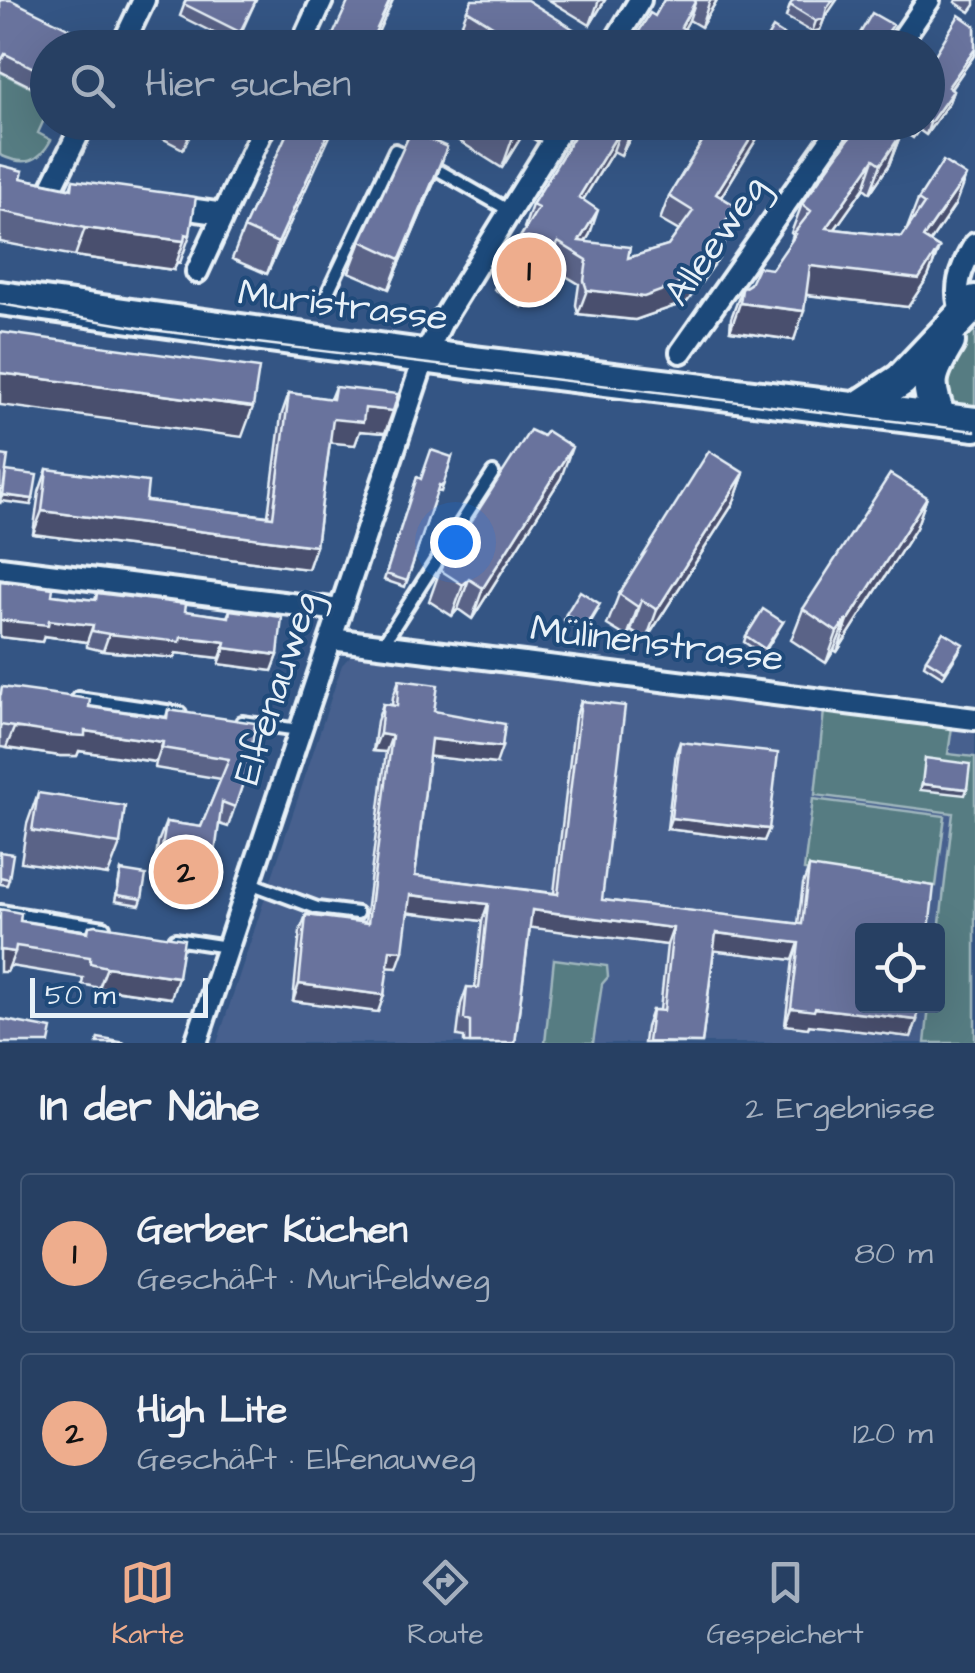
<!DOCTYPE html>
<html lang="de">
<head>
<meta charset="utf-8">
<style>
	:root { --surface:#274063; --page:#2f4769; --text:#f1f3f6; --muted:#a4afbe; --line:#435978; --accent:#eead8d }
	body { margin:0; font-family:"Architects Daughter",sans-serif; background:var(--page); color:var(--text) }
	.controls { position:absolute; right:30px; bottom:30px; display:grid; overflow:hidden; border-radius:10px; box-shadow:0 10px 40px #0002 }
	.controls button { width:90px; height:90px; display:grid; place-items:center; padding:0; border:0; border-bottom:2px solid var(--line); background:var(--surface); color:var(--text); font:50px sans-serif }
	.scale { position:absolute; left:30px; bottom:25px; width:178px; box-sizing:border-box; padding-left:10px; border:5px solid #e8f1f8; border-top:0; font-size:28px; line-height:35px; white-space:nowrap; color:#e8f1f8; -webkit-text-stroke:8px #1f4a7a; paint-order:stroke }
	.you { position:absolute; left:455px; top:542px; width:35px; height:35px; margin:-25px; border:8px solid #fff; border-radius:50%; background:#1a73e8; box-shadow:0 0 0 15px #1a73e833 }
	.badge { display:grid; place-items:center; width:65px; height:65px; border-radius:50%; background:var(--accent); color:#111; font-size:32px; font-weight:700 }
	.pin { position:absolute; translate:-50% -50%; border:5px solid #fff; box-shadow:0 2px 10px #0006 }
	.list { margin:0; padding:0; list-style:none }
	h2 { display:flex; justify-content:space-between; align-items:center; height:130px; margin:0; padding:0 40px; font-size:42px }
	h2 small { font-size:32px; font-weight:400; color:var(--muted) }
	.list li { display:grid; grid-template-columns:65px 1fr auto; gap:30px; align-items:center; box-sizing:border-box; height:160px; margin:0 20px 20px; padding:0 20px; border:2px solid var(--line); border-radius:10px }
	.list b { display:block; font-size:38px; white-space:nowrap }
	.list p { margin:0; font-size:32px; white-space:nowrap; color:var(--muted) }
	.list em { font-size:32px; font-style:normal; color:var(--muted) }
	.icon { flex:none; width:55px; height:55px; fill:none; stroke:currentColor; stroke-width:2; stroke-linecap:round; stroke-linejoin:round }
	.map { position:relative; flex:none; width:975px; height:1043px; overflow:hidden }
	.search { position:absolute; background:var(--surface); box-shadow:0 10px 40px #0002; left:30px; right:30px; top:30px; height:110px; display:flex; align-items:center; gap:25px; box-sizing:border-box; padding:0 35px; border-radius:55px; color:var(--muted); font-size:38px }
	.sheet { height:490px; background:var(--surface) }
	nav { display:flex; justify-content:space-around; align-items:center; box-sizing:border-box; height:140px; border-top:2px solid var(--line); background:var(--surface); font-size:28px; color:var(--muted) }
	nav a { display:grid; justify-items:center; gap:5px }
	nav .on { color:var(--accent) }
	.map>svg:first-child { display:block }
	.built { fill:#47618e; fill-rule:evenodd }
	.green { fill:#567c82; stroke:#9fb6bd; stroke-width:2.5 }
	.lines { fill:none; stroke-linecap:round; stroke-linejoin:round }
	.service-casing { stroke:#e8f1f8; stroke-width:18 }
	.minor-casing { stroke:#e8f1f8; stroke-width:28 }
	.primary-casing { stroke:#e8f1f8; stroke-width:40 }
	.service { stroke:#1f4a7a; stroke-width:10 }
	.minor { stroke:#1f4a7a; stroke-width:20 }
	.primary { stroke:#1f4a7a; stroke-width:32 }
	.tram { stroke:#e8f1f8; stroke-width:2.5 }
	.wall { fill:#5a6387; stroke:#e8f1f8; stroke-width:2.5 }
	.shaded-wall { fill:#4a506e; stroke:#e8f1f8; stroke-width:2.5 }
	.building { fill:#69739d; stroke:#e8f1f8; stroke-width:2.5 }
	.labels { text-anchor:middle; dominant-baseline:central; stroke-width:8; stroke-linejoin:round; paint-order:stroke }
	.street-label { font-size:38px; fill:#e8f1f8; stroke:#1f4a7a }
</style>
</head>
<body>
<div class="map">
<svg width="975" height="1043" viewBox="0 0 975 1043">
	<rect width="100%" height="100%" fill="#345584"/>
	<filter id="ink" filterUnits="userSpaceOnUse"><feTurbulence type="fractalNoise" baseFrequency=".01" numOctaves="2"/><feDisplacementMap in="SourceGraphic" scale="20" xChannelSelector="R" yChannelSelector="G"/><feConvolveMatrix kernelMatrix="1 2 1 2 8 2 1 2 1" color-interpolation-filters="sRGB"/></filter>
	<g filter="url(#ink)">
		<!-- built -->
		<path class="built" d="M353,653L975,729V1043H217L342,665ZM862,931H938V1006H862Z"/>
		<!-- green -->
		<path class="green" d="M0,72L47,96V113L38,133L51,140C38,164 24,166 0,155Z
			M975,305V422L910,414L915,383Z
			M824,711L952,727L948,754L975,757V1043H925L929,1006H938V940L953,813L815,795Z
			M813,799L945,816L936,886L804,870Z
			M554,959L607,966L608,977L602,984L593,1043H545Z"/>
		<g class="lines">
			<!-- service casing -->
			<g class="service-casing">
				<path id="service" d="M521,122L553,142
					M431,166L510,211
					M328,292L395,150L411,157
					M383,644L493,473
					M78,698L180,713
					M242,722L299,730
					M250,883L317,908L357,913
					M0,911L104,927
					M175,939L227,947"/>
			</g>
			<!-- minor casing -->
			<g class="minor-casing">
				<path id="minor" d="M121,48L144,0
					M300,48L322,0
					M611,48L640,0
					M896,48L929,0
					M51,189L84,122
					M167,206L224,214
					M197,272L266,122
					M963,317C952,289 960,269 975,244
					M681,352L843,122
					M0,568L340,610
					M331,639L975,719
					M196,1043L425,356L442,321L565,122"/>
			</g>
			<!-- primary casing -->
			<g class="primary-casing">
				<path id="primary" d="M0,298L474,363L975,424
					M857,409L901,380L975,302
					M940,419C925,383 928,375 948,342"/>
			</g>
			<!-- service -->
			<use href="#service" class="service"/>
			<!-- minor -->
			<use href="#minor" class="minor"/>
			<!-- primary -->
			<use href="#primary" class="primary"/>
			<!-- tram -->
			<path class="tram" d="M0,304L152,330L975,431"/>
		</g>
		<!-- wall -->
		<path class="wall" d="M0,0L48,48V95L0,71Z
			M186,0H256L236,44L180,16Z
			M549,0H605L590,25Z
			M664,0H717L701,27L689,20L684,29L691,33L685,48H629L655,16Z
			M956,0H975V5L970,12L955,2Z
			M790,5L825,17L820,30L812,32L786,17Z
			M467,10L572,48H466L455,41Z
			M975,26V54L951,89L953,91L949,102L926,135L919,130L913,138L891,123L889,129L900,136L889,165L870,193L864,188L835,229L902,237L907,229L918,200L955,205L930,242L939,248L928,277L908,307L806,295L794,340L730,331L731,318L742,289L772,269L790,244L793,235L791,233L802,204L861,122H928V66Z
			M891,31L879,48H868L857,41L859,35Z
			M131,122H197L183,149Z
			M292,122H335L267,274L232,259L244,228Z
			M429,122H527L523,134L502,168Z
			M583,122H639L621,155L613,151L583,200L590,234L585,242L628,258L668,246L679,231L660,220L669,196L714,122H767L721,197L736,206L726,232L719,258L687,302L635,320L578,314L576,305L579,284L549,266L522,307L494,290L503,266L525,229L524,228L532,205Z
			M447,147L436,178L389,289L349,272L361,241Z
			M0,165L21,178L70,188L73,180L190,235L180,263L177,262L174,270L75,256L0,242Z
			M335,387L385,433L360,431L355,445L330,442L316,546L308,569L33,534L39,492L47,469L146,501L268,516L281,416L289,393L330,399Z
			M452,457L441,492L437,491L405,587L384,580L417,477L421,479Z
			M744,473L733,504L646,640L631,631L627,637L607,625L619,594Z
			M561,478L472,619L458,609L452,616L429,601L440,570Z
			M927,497L916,528L837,652L834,650L826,663L791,640L803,609Z
			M0,581L52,595L95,600L97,593L185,611L227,617L230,610L278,655L272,671L219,664L220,658L176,653L174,658L103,651L87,647V642L44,636L42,642L0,637Z
			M598,610L584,633L564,620L566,614Z
			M783,622L763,655L744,642L746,636Z
			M960,650L943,677L924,665L926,659Z
			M399,680L496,764L429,756L415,876L554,893L575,718L581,701L602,900L798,924L803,884L809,867L917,1020L911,1037L809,1025L808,1028L785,1025L793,960L714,950L702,1043H644L646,1027L652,1010H660L667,945L530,927L515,1043H464V1037L457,1036L461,1004L467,987L475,988L482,921L408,912L397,968L387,967L384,995L378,1012L293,1001L300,931L306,915L365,922L386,752L373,751L377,721L383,704L392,705L393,697Z
			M2,687L89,707L166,717L168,710L250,762L228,827L219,824L205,889L153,881L158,842L166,822L201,827L221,779L155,768L156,762L79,751L77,756H60L0,747V694Z
			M680,742L769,829L764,841L667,829L676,753Z
			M38,793L120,844L108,875L21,862L27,824Z
			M0,852L9,879L7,885L0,884Z
			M121,871L142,899L140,905L115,901Z
			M20,921L87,931L89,926L178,977L171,998L99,988L82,984L83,978L10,966L7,972Z"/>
		<!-- shaded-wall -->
		<path class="shaded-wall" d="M390,0H393L371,48H368Z
			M599,0H605L590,25Z
			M696,0L689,20L674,48L681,27Z
			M711,0H717L701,27L709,3Z
			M833,0H837L824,19L820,30L812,32L816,21Z
			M975,49V54L944,98L948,87Z
			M953,91L949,102L926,135L930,123Z
			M333,122H335L330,136L267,274L278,243Z
			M522,122H527L523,134L502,168L513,137Z
			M635,122H639L621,155L630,132Z
			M761,122H767L708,218L716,194Z
			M622,127L613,151L570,221L579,197Z
			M900,136L889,165L870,193L881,164Z
			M447,147L436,178L389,289L400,259Z
			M874,159L864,188L815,257L826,228Z
			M966,176L955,205L913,267L923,238Z
			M736,206L727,229L712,253L721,229Z
			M598,210L590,234L578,254L579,241Z
			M85,228L184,241L174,270L75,256Z
			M728,234L719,258L687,302L635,320L578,314L587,290Z
			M558,242L549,266L522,307L531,284Z
			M939,248L928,277L908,307L800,294L810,266Z
			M740,303L804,311L794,340L730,331Z
			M0,373L253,407L242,437L0,405Z
			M365,408L393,411L385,433L360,431L355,445L324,442L333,419Z
			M572,447L561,478L472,619L483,588Z
			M744,473L733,504L646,640L657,610Z
			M1,495L33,499L31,505L1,501L0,504Z
			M927,497L916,528L837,652L848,621Z
			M42,511L316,546L308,569L33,534Z
			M469,579L458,609L452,616L463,585Z
			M642,600L631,631L627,637L638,607Z
			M0,620H49L93,625L87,642L44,636L42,642L0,637Z
			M846,620L834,650L826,663L837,632Z
			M109,634L181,637L226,642L220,658L176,653L174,658L103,651Z
			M225,648L278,655L272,671L219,664Z
			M14,728L85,731L163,742L156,762L79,751L77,756H60L6,748Z
			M380,734L392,736L386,752L373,751Z
			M431,739L502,747L496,764L425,756Z
			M922,784L967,789L965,795L920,790Z
			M671,818L769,829L764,841L667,829Z
			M160,861L213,868L205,889L153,881Z
			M410,895L488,904L482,921L404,912Z
			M532,910L673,928L667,945L526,927Z
			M716,933L799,943L793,960L710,950Z
			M0,950L15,952L7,972H0Z
			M390,950L403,951L397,968L383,967Z
			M107,967L178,977L171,998L99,988Z
			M299,984L384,995L378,1012L293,1001Z
			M791,1008H815L917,1020L911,1037L809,1025L808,1028L785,1025Z"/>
		<!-- building -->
		<path class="building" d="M0,0H11L78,33L70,48H48V75L5,54L0,63Z
			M186,0H256L240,32L184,4Z
			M349,0H390L368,48H327Z
			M472,0H527L578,32L568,48H528L467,10Z
			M664,0H696L681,27L691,33L682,48H629L650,13L655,16Z
			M793,0H833L827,8L824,19L816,21L790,5Z
			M872,13L893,25L878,46L859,35Z
			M959,15L975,26V49L948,87L953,91L930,123L928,121V66Z
			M773,28L804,48H761Z
			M158,122H195L188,137Z
			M292,122H333L278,243L244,228Z
			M490,122H522L513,137Z
			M583,122H635L630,132L622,127L579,197L598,210L579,241L630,247L628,258L668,246L693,211L669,196L714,122H761L716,194L736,206L721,229L728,234L696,278L644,297L587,290L584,281L587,260L558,242L531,284L503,266L538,208L532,205Z
			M861,122H889L886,126L900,136L881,164L874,159L826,228L902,237L924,204L918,200L943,161L966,176L923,238L939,248L919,279L810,266L804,311L740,303L742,289L750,284L758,267L772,269L796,234L794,233L811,211L802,204Z
			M411,131L447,147L400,259L361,241Z
			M0,165L23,171L21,178L72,189L73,180L196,197L190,235L185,234L184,241L85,228L0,211Z
			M0,332L259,368L253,407L0,373Z
			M335,387L398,394L393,411L365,408L363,422L333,419L316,546L42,511L47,469L148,482L146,501L273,517L289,393L333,399Z
			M530,430L543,436L547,431L572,447L483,588L469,579L463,585L440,570Z
			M431,450L452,457L443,486L439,485L407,581L386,574L417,477L421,479Z
			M709,451L744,473L657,610L642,600L638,607L619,594Z
			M0,455L8,456L2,497H0Z
			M6,471L37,475L33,499L3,495Z
			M890,474L927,497L848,621L846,620L837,632L803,609Z
			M0,581L53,588L52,595L74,598L96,600L97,593L186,604L185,611L229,617L230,610L282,617L278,655L225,648L226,642L204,639L181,637L180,642L109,634L92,631L93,625L49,620L48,625L0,620Z
			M580,591L600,604L586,627L566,614Z
			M763,609L783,622L765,649L746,636Z
			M943,632L963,644L945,671L926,659Z
			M399,680L438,685L434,711L505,724L502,747L431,739L415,876L558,894L581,701L625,706L602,900L802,924L809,867L934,886L929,930H862V1006H919L917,1020L815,1008L814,1011L791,1008L799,943L716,933L702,1043L648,1042L652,1010L664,1011L673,928L532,910L515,1043H470V1021L464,1019L467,987L479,988L488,904L410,895L403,951L390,950L384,995L299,984L306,915L368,923L392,736L380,734L383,704L397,706Z
			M2,687L90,699L89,707L167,718L168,710L255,723L250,762L235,807L222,802L213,868L160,861L166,822L201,827L229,759L162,748L163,742L85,731V736L68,735L0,725V694H1Z
			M680,742L778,753L769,829L671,818Z
			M925,758L970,764L967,789L922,784Z
			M38,793L125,806L120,844L32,831Z
			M0,852L13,854L9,879L0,877Z
			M121,871L146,875L142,899L117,895Z
			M0,909L21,913L20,921L88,932L89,926L96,925L184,939L178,977L107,967L90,963V957L16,946L15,952L0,950Z
			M0,1019L52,1029L49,1043H0Z
			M98,1038L125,1043H97Z"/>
	</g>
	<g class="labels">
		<!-- street labels -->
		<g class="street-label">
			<text transform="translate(716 241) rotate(-55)">Alleeweg</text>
			<text transform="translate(343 306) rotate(7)">Muristrasse</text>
			<text transform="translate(657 644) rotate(7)">Mülinenstrasse</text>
			<text transform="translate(277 688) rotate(-72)">Elfenauweg</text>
		</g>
	</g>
</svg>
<div class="controls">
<button><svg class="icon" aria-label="locate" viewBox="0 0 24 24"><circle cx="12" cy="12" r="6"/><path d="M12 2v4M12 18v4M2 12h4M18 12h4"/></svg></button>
</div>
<div class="scale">50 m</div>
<div class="you"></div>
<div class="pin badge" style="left:529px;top:270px">1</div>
<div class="pin badge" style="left:186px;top:872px">2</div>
<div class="search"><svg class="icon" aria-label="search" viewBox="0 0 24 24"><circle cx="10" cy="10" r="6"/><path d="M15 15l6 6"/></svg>Hier suchen</div>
</div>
<section class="sheet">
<h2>In der Nähe<small>2 Ergebnisse</small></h2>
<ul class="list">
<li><span class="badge">1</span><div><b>Gerber Küchen</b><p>Geschäft · Murifeldweg</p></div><em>80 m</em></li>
<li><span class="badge">2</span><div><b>High Lite</b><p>Geschäft · Elfenauweg</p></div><em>120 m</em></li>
</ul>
</section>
<nav>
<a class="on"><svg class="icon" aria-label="map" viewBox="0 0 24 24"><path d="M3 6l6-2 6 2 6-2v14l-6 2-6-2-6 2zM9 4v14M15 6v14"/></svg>Karte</a>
<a><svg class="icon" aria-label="directions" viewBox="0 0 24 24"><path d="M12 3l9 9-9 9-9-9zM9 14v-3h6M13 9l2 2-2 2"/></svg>Route</a>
<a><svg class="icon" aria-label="saved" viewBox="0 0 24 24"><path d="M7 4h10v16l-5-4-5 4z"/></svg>Gespeichert</a>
</nav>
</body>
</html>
